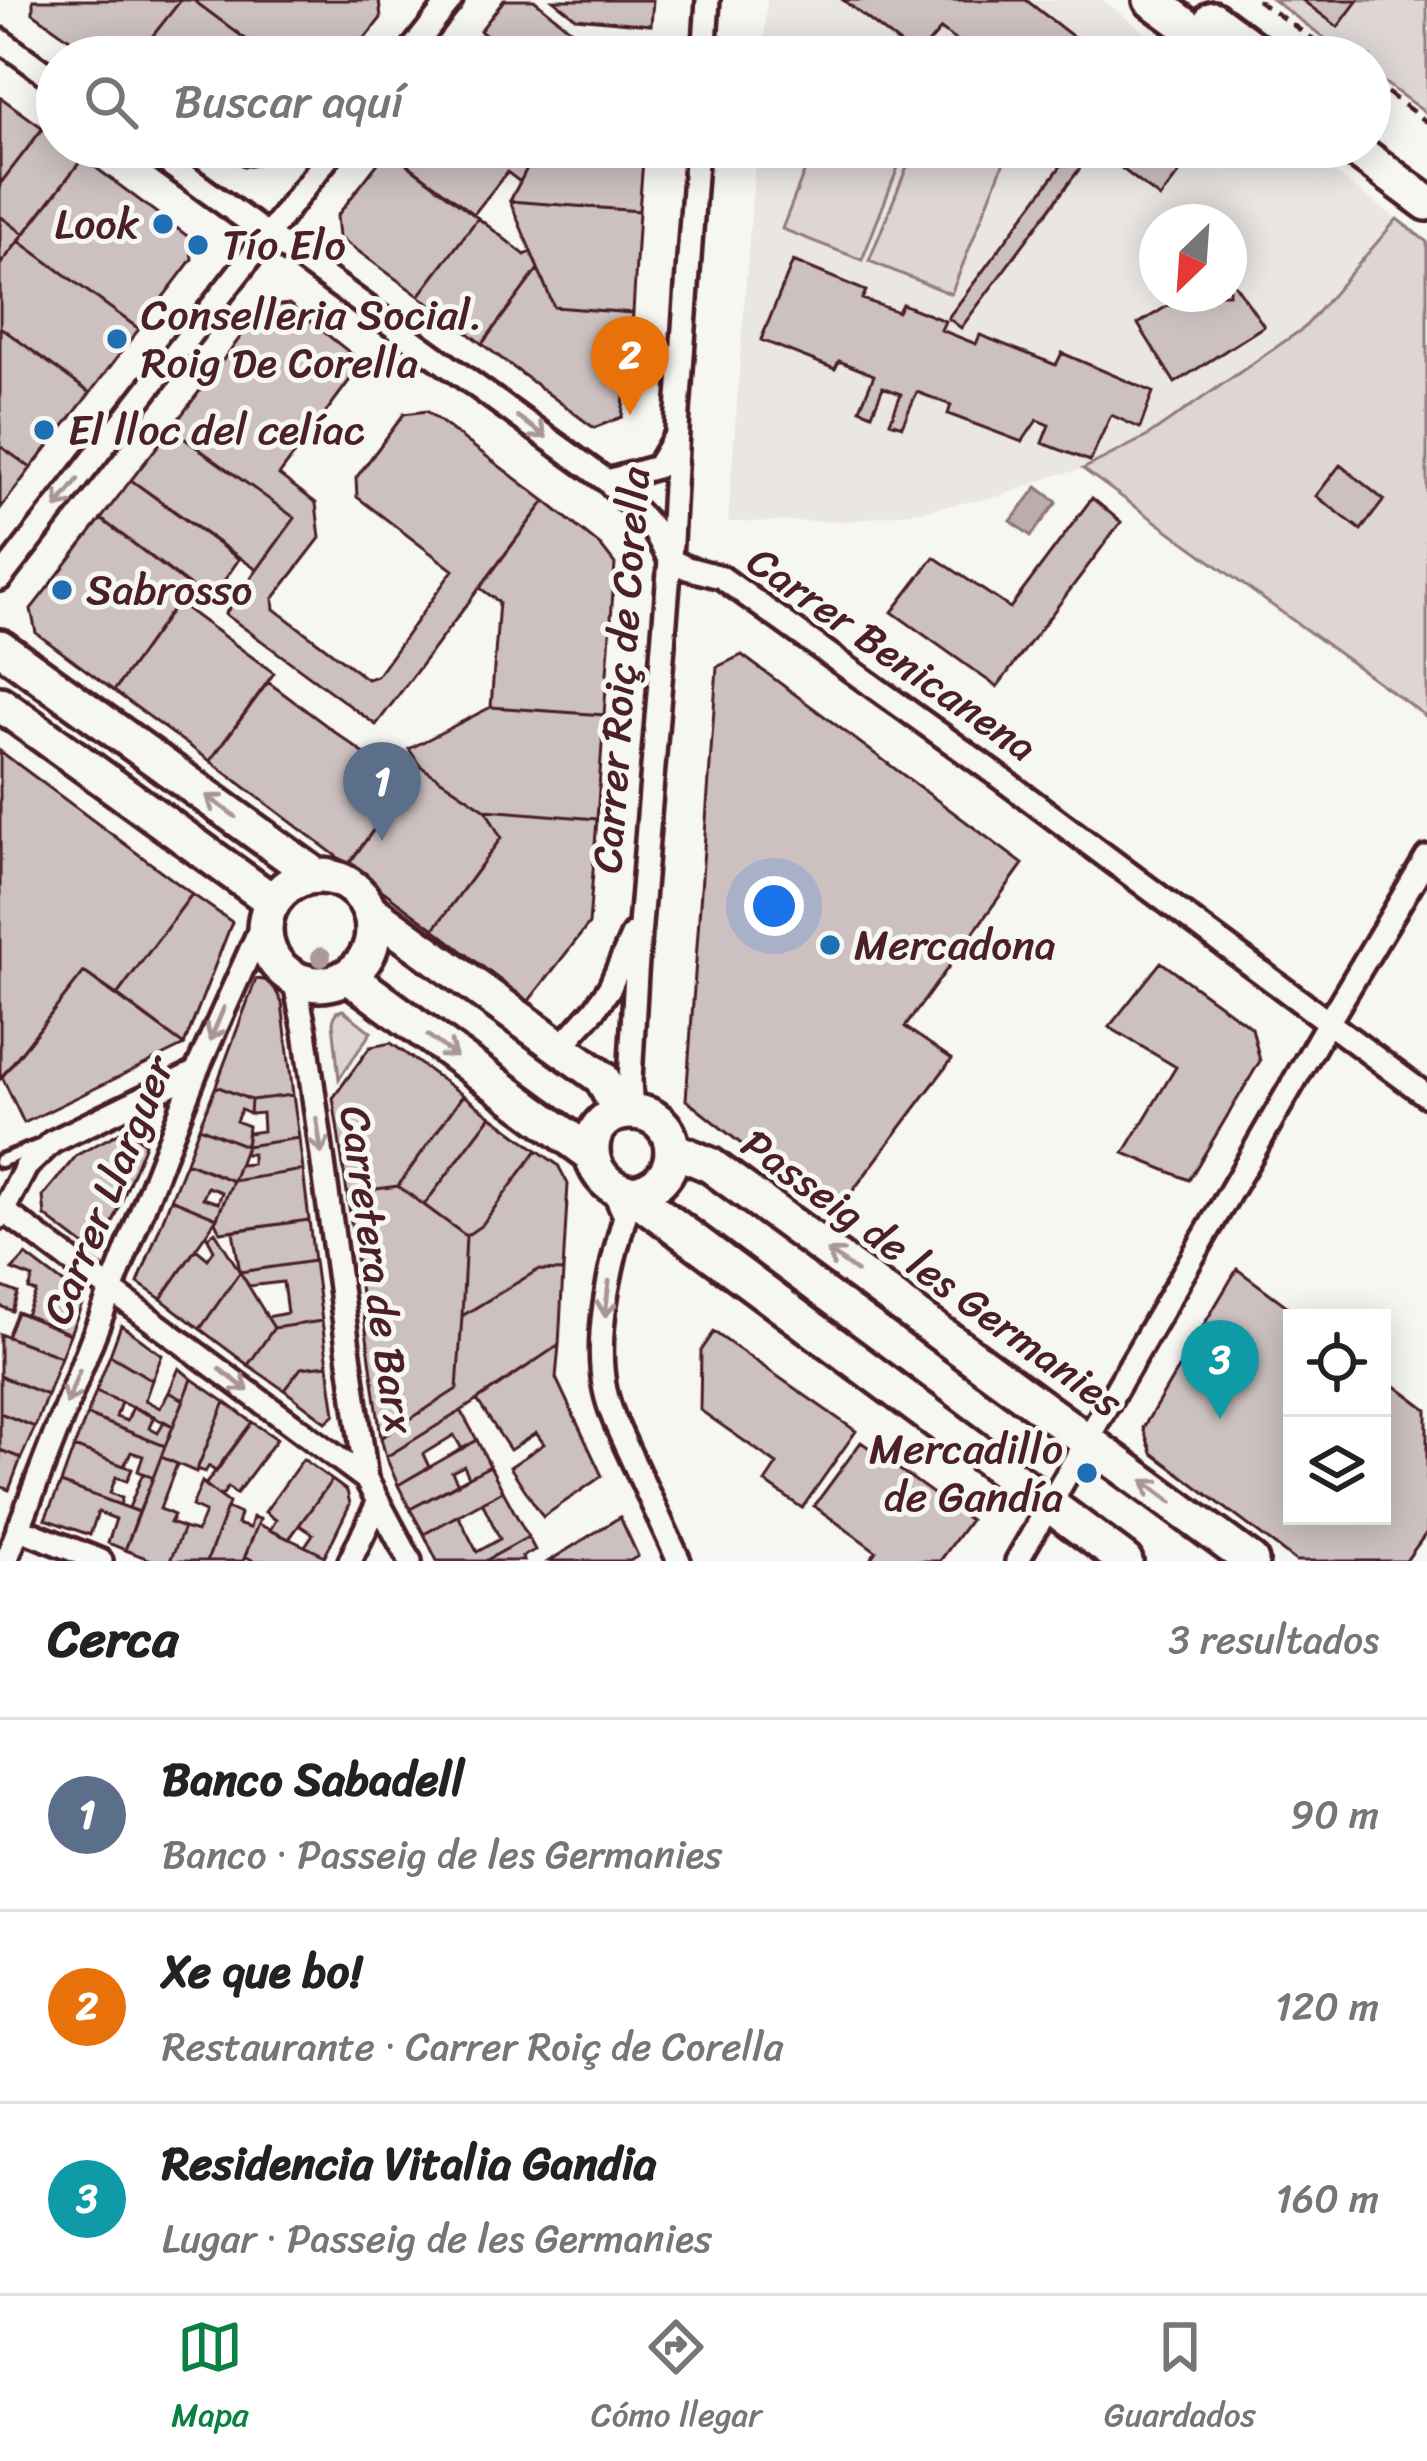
<!DOCTYPE html>
<html lang="es">
<head>
<meta charset="utf-8">
<style>
	:root { --surface:#fff; --page:#f2f2f2; --text:#222; --muted:#767676; --line:#e0e0e0; --accent:#0b8043 }
	body { margin:0; font-family:Sriracha,sans-serif; background:var(--page); color:var(--text) }
	.controls { position:absolute; right:36px; bottom:36px; display:grid; overflow:hidden; border-radius:0px; box-shadow:0 6px 30px #0003 }
	.controls button { width:108px; height:108px; display:grid; place-items:center; padding:0; border:0; border-bottom:3px solid var(--line); background:var(--surface); color:var(--text); font:60px sans-serif }
	.compass { position:absolute; left:1139px; top:204px; width:108px; height:108px; border-radius:50%; background:var(--surface); box-shadow:0 6px 30px #0003; rotate:205deg }
	.you { position:absolute; left:774px; top:906px; width:42px; height:42px; margin:-30px; border:9px solid #fff; border-radius:50%; background:#1a73e8; box-shadow:0 0 0 18px #1a73e833 }
	.badge { display:grid; place-items:center; width:78px; height:78px; border-radius:50%; background:var(--accent); color:#fff; font-size:39px; font-weight:700 }
	.pin { position:absolute; translate:-50% -99px; filter:drop-shadow(0 3px 6px #0008) }
	.pin::after { content:''; position:absolute; top:63px; width:42px; height:36px; background:inherit; clip-path:polygon(0 0,100% 0,50% 100%) }
	.list { margin:0; padding:0; list-style:none }
	h2 { display:flex; justify-content:space-between; align-items:center; height:156px; margin:0; padding:0 48px; font-size:51px }
	h2 small { font-size:39px; font-weight:400; color:var(--muted) }
	.list li { display:grid; grid-template-columns:78px 1fr auto; gap:36px; align-items:center; box-sizing:border-box; height:192px; padding:0 48px; border-top:3px solid var(--line) }
	.list b { display:block; font-size:45px; white-space:nowrap }
	.list p { margin:0; font-size:39px; white-space:nowrap; color:var(--muted) }
	.list em { font-size:39px; font-style:normal; color:var(--muted) }
	.icon { flex:none; width:66px; height:66px; fill:none; stroke:currentColor; stroke-width:2; stroke-linecap:round; stroke-linejoin:round }
	.map { position:relative; flex:none; width:1427px; height:1561px; overflow:hidden }
	.search { position:absolute; background:var(--surface); box-shadow:0 6px 30px #0003; left:36px; right:36px; top:36px; height:132px; display:flex; align-items:center; gap:30px; box-sizing:border-box; padding:0 42px; border-radius:66px; color:var(--muted); font-size:45px }
	.sheet { height:732px; background:var(--surface) }
	nav { display:flex; justify-content:space-around; align-items:center; box-sizing:border-box; height:168px; border-top:3px solid var(--line); background:var(--surface); font-size:33px; color:var(--muted) }
	nav a { display:grid; justify-items:center; gap:6px }
	nav .on { color:var(--accent) }
	.map>svg:first-child { display:block }
	.built { fill:#e9e6e3; fill-rule:evenodd }
	.green { fill:#ddd6d5; stroke:#947a80; stroke-width:3 }
	.water { fill:#bbadae; stroke:#8e747a; stroke-width:3 }
	.building { fill:#ccc1c0; stroke:#4a1f2b; stroke-width:3; fill-rule:evenodd }
	.lines { fill:none; stroke-linecap:round; stroke-linejoin:round }
	.lane-casing { stroke:#4a1f2b; stroke-width:20 }
	.street-casing { stroke:#4a1f2b; stroke-width:30 }
	.secondary-casing { stroke:#4a1f2b; stroke-width:42 }
	.path { stroke:#4a1f2b; stroke-width:4.5; stroke-dasharray:12 9; stroke-linecap:butt }
	.lane { stroke:#f6f6f2; stroke-width:10 }
	.street { stroke:#f6f6f2; stroke-width:21 }
	.secondary { stroke:#f6f6f2; stroke-width:33 }
	.tree { fill:#ac999c }
	.oneway { stroke:#a99598 }
	.poi-dot { fill:#1f6fb2; stroke:#f6f6f2; stroke-width:4.5 }
	.labels { text-anchor:middle; dominant-baseline:central; stroke-width:10; stroke-linejoin:round; paint-order:stroke }
	.poi-label { font-size:42px; fill:#4a1f2b; stroke:#f6f6f2; text-anchor:start }
	.street-label { font-size:42px; fill:#4a1f2b; stroke:#f6f6f2 }
</style>
</head>
<body>
<div class="map">
<svg width="1427" height="1561" viewBox="0 0 1427 1561">
	<rect width="100%" height="100%" fill="#f6f6f2"/>
	<filter id="ink" filterUnits="userSpaceOnUse"><feTurbulence type="fractalNoise" baseFrequency=".00833" numOctaves="2"/><feDisplacementMap in="SourceGraphic" scale="24" xChannelSelector="R" yChannelSelector="G"/><feConvolveMatrix kernelMatrix="1 2 1 2 8 2 1 2 1" color-interpolation-filters="sRGB"/></filter>
	<g filter="url(#ink)">
		<!-- built -->
		<path class="built" d="M767,0H1102L1178,57H763Z
			M756,147H1299L1397,219L1304,328L1147,437L1083,469L1057,475L1000,496L925,510L848,521L728,522ZM1157,222H1229V294H1157Z"/>
		<!-- green -->
		<path class="green" d="M1273,0H1427V114L1370,72V57H1350Z
			M814,147H906L862,260L782,229Z
			M915,147H1010L951,294L869,261Z
			M1397,219L1427,242V717L1083,469L1146,437L1304,328Z
			M343,1010L371,1032L339,1079L333,1022L336,1012Z"/>
		<!-- water -->
		<path class="water" d="M1037,487L1057,502L1031,536L1011,521Z"/>
		<!-- building -->
		<path class="building" d="M33,0H181L136,57H95L33,13Z
			M181,0H193L270,57H136Z
			M193,0H379L381,18L350,57H270Z
			M504,0H534L600,53L613,39L638,57H514L480,31Z
			M553,0H653L651,25L576,18Z
			M843,0H1026L1099,57H977L941,29L917,57Z
			M1302,0H1358L1338,27Z
			M0,97L43,128L0,184Z
			M43,128L57,139V147H68L83,158L24,234L0,216V184Z
			M217,147H280L269,161L244,167Z
			M390,147H514L531,160L520,182L507,172L474,214L388,150Z
			M514,147H538L531,160Z
			M538,147H644L639,211L510,201Z
			M1075,147L1095,148L961,328L948,318Z
			M1094,147H1200L1160,198Z
			M388,150L478,218L419,296L339,237L337,216Z
			M83,158L190,238L192,259L139,329L19,241Z
			M510,201L639,211L633,313L554,307Z
			M0,216L24,234L0,265Z
			M478,218L525,255L531,252L538,269L482,344L419,296Z
			M19,241L139,329L90,393L0,327V265Z
			M793,261L866,291L862,299L898,312L902,304L945,321L941,330L976,344L980,335L1056,365L1062,353L1153,392L1140,428L1111,415L1090,461L1042,443L1049,425L1037,420L1022,442L948,414L951,405L917,392L902,426L890,422L901,394L883,387L872,414L860,409L874,375L839,361L835,369L761,340Z
			M538,269L554,307L633,313L622,417L594,428L482,344Z
			M1229,276L1264,326L1175,383L1138,324L1187,294H1229Z
			M289,304L354,356L355,373L279,475L316,503L320,538L273,599L274,609L367,679L377,676L453,570L357,497L356,478L404,414L427,411L545,501L376,725L225,614L295,518L171,429L263,307Z
			M0,327L90,393L31,468L0,446Z
			M171,429L295,518L257,570L131,480Z
			M0,446L31,468L0,509Z
			M1340,465L1384,500L1361,530L1316,496Z
			M131,480L239,559L210,601L101,519Z
			M1092,498L1121,522L997,687L892,612L934,557L1010,608Z
			M545,501L601,546L615,564L604,715L491,707L499,602L480,588Z
			M101,519L189,586L114,691L36,633L31,609Z
			M177,602L274,673L210,761L114,691Z
			M742,655L1023,864L905,1027L952,1059L833,1217L686,1100L717,667Z
			M268,682L406,785L348,865L210,761Z
			M491,707L604,715L597,819L486,810L420,766L409,749Z
			M0,751L192,894L117,995L84,972L0,1079Z
			M420,766L486,810L501,838L434,929L348,865Z
			M486,810L597,819L589,924L528,1002L434,929L501,838Z
			M192,894L232,922L184,1045L117,995Z
			M1161,962L1252,1028L1260,1061L1189,1180L1124,1153L1176,1067L1109,1027Z
			M84,972L184,1045L24,1123L2,1077Z
			M256,979L271,981L282,1003L293,1095L251,1100L216,1086Z
			M391,1043L463,1095L398,1186L347,1193L333,1098L370,1047Z
			M216,1086L251,1100L250,1114L241,1110L236,1121L248,1126L246,1146L199,1127Z
			M293,1095L299,1138L246,1146L248,1133L263,1131L262,1113L250,1114L251,1100Z
			M463,1095L491,1116L424,1205L398,1186Z
			M491,1116L537,1150L482,1225L466,1236L424,1205Z
			M199,1127L246,1146L233,1181L186,1162Z
			M128,1128L145,1144L99,1257L45,1216L43,1196L77,1155Z
			M299,1138L303,1170L233,1181L239,1165L252,1164V1154H244L246,1146Z
			M537,1150L558,1165L568,1184L563,1271L538,1270L462,1316L466,1236L482,1225Z
			M186,1162L233,1181L217,1218L171,1199ZM208,1187L222,1192L218,1203L203,1198Z
			M303,1170L309,1220L220,1232L215,1222L233,1181Z
			M398,1186L466,1236L462,1316L457,1389L381,1438L347,1193Z
			M171,1199L217,1218L161,1299L138,1283Z
			M309,1220L314,1261L240,1272L233,1231Z
			M215,1232L240,1272L200,1329L161,1299L196,1249L208,1259L214,1250L207,1237Z
			M26,1255L84,1299L70,1334L26,1315L36,1292L29,1289L33,1278L12,1270Z
			M314,1261L322,1321L274,1328L267,1317L287,1313L283,1282L249,1286L240,1272Z
			M1237,1269L1303,1318H1292V1516H1382V1376L1427,1410V1532L1406,1561H1296L1152,1453L1143,1428Z
			M538,1270L563,1271L559,1345L461,1411L386,1457L381,1438L457,1389L462,1316Z
			M240,1272L274,1328L248,1365L200,1329Z
			M0,1286L18,1293L12,1311L0,1306Z
			M17,1312L70,1334L61,1357L7,1337Z
			M322,1321L328,1365L301,1368L284,1390L248,1365L274,1328Z
			M121,1325L162,1355L152,1380L110,1355Z
			M714,1332L856,1431L802,1508L765,1482L777,1464L700,1410L701,1351Z
			M0,1334L61,1357L47,1395L0,1376Z
			M559,1345L556,1378L602,1476L543,1517L510,1467L544,1444L536,1433L510,1450L477,1400Z
			M110,1355L152,1380L145,1400L160,1408L169,1392L184,1400L173,1426L96,1391Z
			M328,1365L335,1414L326,1422L284,1390L301,1368Z
			M179,1368L192,1379L184,1400L169,1392Z
			M0,1376L47,1395L35,1427L0,1413Z
			M192,1379L225,1402L196,1472L161,1457Z
			M96,1391L121,1402L116,1417L127,1421L133,1407L154,1416L149,1428L158,1433L164,1421L173,1426L165,1446L87,1415Z
			M225,1402L252,1422L216,1472L209,1466L205,1472L197,1469Z
			M461,1411L477,1440L462,1449L454,1435L423,1454L429,1467L398,1485L386,1457Z
			M0,1413L35,1427L21,1458L0,1450Z
			M87,1415L165,1446L153,1478L138,1471L143,1456L131,1452L124,1466L74,1447Z
			M252,1422L277,1439L236,1494L228,1487L221,1497L205,1485Z
			M477,1440L490,1466L469,1477L464,1466L452,1472L458,1484L410,1509L398,1485Z
			M861,1442L970,1520L940,1561H869L876,1551L814,1506Z
			M74,1447L132,1469L127,1481L116,1477L110,1493L122,1498L120,1505L61,1483Z
			M0,1450L21,1458L9,1490L0,1486Z
			M161,1457L177,1464L160,1509L174,1515L170,1523L184,1528L170,1561H154L125,1550Z
			M303,1459L332,1480L289,1539L270,1530L276,1520L265,1512Z
			M490,1466L503,1491L424,1534L410,1509Z
			M143,1473L153,1478L139,1512L129,1508Z
			M332,1480L347,1491L350,1504L325,1556L305,1546L313,1534L299,1525Z
			M202,1482L229,1503L207,1561H170L184,1528L197,1532L205,1512L192,1506Z
			M61,1483L139,1512L125,1550L108,1543L116,1519L98,1512L90,1535L45,1519Z
			M503,1491L528,1537L485,1561H437L424,1534L458,1515L477,1552L500,1539L482,1502Z
			M227,1508L240,1514L237,1524L250,1528L253,1517L260,1519L258,1524L243,1561H207Z
			M620,1517L638,1556L630,1561H549Z
			M258,1524L325,1556L322,1561H254L245,1556Z
			M528,1537L535,1550L522,1557L524,1561H485Z"/>
		<g class="lines">
			<!-- lane casing -->
			<g class="lane-casing">
				<path id="lane" d="M0,1161L37,1147"/>
			</g>
			<!-- street casing -->
			<g class="street-casing">
				<path id="street" d="M0,40L57,82
					M406,57L451,0
					M704,57L708,0
					M146,147L607,481L652,527L670,560L687,568L721,577L994,773L1427,1096
					M607,481L657,467L673,440
					M0,579L336,147
					M294,979L305,1031L366,1479L410,1561
					M560,1048L595,1009L610,987L633,934
					M632,1112L630,1080L636,974L670,560L678,412L697,147
					M612,1187L625,1216C610,1267 594,1337 605,1390C610,1414 622,1437 632,1459C648,1493 663,1527 679,1561
					M0,1208L366,1479
					M0,1217L26,1167L52,1142L196,1072
					M18,1528L101,1561
					M6,1561L196,1072L265,918
					M350,1561L378,1503
					M1017,1561L1329,1021L1427,857"/>
			</g>
			<!-- secondary casing -->
			<g class="secondary-casing">
				<path id="secondary" d="M1151,0L1229,57
					M1213,19L1264,57
					M1352,147L1427,203
					M0,647L315,875
					M0,704L272,901
					M265 930a54 54 0 1 1 108 0a54 54 0 1 1-108 0Z
					M371,911L602,1078L620,1113
					M348,976L591,1154
					M672,1149L710,1165L1251,1561
					M630,1193C688,1188 684,1110 629,1112C579,1114 580,1183 630,1193L1125,1561"/>
			</g>
			<!-- path -->
			<path class="path" d="M1257,0L1339,57
				M1370,80L1427,122"/>
			<!-- lane -->
			<use href="#lane" class="lane"/>
			<!-- street -->
			<use href="#street" class="street"/>
			<!-- secondary -->
			<use href="#secondary" class="secondary"/>
		</g>
		<!-- trees -->
		<circle class="tree" cx="321" cy="957" r="10"/>
		<!-- one-way arrows -->
		<defs><path id="oneway-shaft" d="M-6 0H5M1.5-3L5.5 0L1.5 3" fill="none" stroke-width="1.6" stroke-linecap="round" stroke-linejoin="round" transform="scale(3)"/></defs>
		<g class="oneway">
			<use href="#oneway-shaft" transform="translate(532 427) rotate(36)"/>
			<use href="#oneway-shaft" transform="translate(67 494) rotate(128)"/>
			<use href="#oneway-shaft" transform="translate(221 806) rotate(-144)"/>
			<use href="#oneway-shaft" transform="translate(217 1024) rotate(113)"/>
			<use href="#oneway-shaft" transform="translate(442 1046) rotate(37)"/>
			<use href="#oneway-shaft" transform="translate(319 1136) rotate(82)"/>
			<use href="#oneway-shaft" transform="translate(842 1261) rotate(-144)"/>
			<use href="#oneway-shaft" transform="translate(607 1299) rotate(97)"/>
			<use href="#oneway-shaft" transform="translate(234 1380) rotate(37)"/>
			<use href="#oneway-shaft" transform="translate(73 1387) rotate(111)"/>
			<use href="#oneway-shaft" transform="translate(1157 1491) rotate(-143)"/>
		</g>
	</g>
	<!-- markers -->
	<g class="poi-dot">
		<circle cx="163" cy="224" r="12"/>
		<circle cx="198" cy="245" r="12"/>
		<circle cx="117" cy="339" r="12"/>
		<circle cx="44" cy="430" r="12"/>
		<circle cx="62" cy="590" r="12"/>
		<circle cx="830" cy="945" r="12"/>
		<circle cx="1087" cy="1473" r="12"/>
	</g>
	<g class="labels">
		<!-- poi labels -->
		<g class="poi-label">
			<text x="139" y="224" text-anchor="end">Look</text>
			<text x="222" y="245">Tío Elo</text>
			<text x="141" y="315">Conselleria Social.<tspan x="141" dy="48">Roig De Corella</tspan></text>
			<text x="68" y="430">El lloc del celíac</text>
			<text x="86" y="590">Sabrosso</text>
			<text x="854" y="945">Mercadona</text>
			<text x="1063" y="1449" text-anchor="end">Mercadillo<tspan x="1063" dy="48">de Gandía</tspan></text>
		</g>
		<!-- street labels -->
		<g class="street-label">
			<text transform="translate(892 654) rotate(35)">Carrer Benicanena</text>
			<text transform="translate(621 670) rotate(-86)">Carrer Roiç de Corella</text>
			<text transform="translate(108 1190) rotate(-68)">Carrer Llarguer</text>
			<text transform="translate(377 1270) rotate(82)">Carretera de Barx</text>
			<text transform="translate(932 1273) rotate(36)">Passeig de les Germanies</text>
		</g>
	</g>
</svg>
<div class="controls">
<button><svg class="icon" aria-label="locate" viewBox="0 0 24 24"><circle cx="12" cy="12" r="6"/><path d="M12 2v4M12 18v4M2 12h4M18 12h4"/></svg></button>
<button><svg class="icon" aria-label="layers" viewBox="0 0 24 24"><path d="M12 4l9 5-9 5-9-5zM3 14l9 5 9-5"/></svg></button>
</div>
<svg class="compass" viewBox="-18 -18 36 36"><path d="M0-13l5 13h-10z" fill="#e53935"/><path d="M0 13l5-13h-10z" fill="#767676"/></svg>
<div class="you"></div>
<div class="pin badge" style="left:382px;top:841px;background:#5c6f8a">1</div>
<div class="pin badge" style="left:630px;top:415px;background:#e8710a">2</div>
<div class="pin badge" style="left:1220px;top:1419px;background:#0f9aa8">3</div>
<div class="search"><svg class="icon" aria-label="search" viewBox="0 0 24 24"><circle cx="10" cy="10" r="6"/><path d="M15 15l6 6"/></svg>Buscar aquí</div>
</div>
<section class="sheet">
<h2>Cerca<small>3 resultados</small></h2>
<ul class="list">
<li><span class="badge" style="background:#5c6f8a">1</span><div><b>Banco Sabadell</b><p>Banco · Passeig de les Germanies</p></div><em>90 m</em></li>
<li><span class="badge" style="background:#e8710a">2</span><div><b>Xe que bo!</b><p>Restaurante · Carrer Roiç de Corella</p></div><em>120 m</em></li>
<li><span class="badge" style="background:#0f9aa8">3</span><div><b>Residencia Vitalia Gandia</b><p>Lugar · Passeig de les Germanies</p></div><em>160 m</em></li>
</ul>
</section>
<nav>
<a class="on"><svg class="icon" aria-label="map" viewBox="0 0 24 24"><path d="M3 6l6-2 6 2 6-2v14l-6 2-6-2-6 2zM9 4v14M15 6v14"/></svg>Mapa</a>
<a><svg class="icon" aria-label="directions" viewBox="0 0 24 24"><path d="M12 3l9 9-9 9-9-9zM9 14v-3h6M13 9l2 2-2 2"/></svg>Cómo llegar</a>
<a><svg class="icon" aria-label="saved" viewBox="0 0 24 24"><path d="M7 4h10v16l-5-4-5 4z"/></svg>Guardados</a>
</nav>
</body>
</html>
